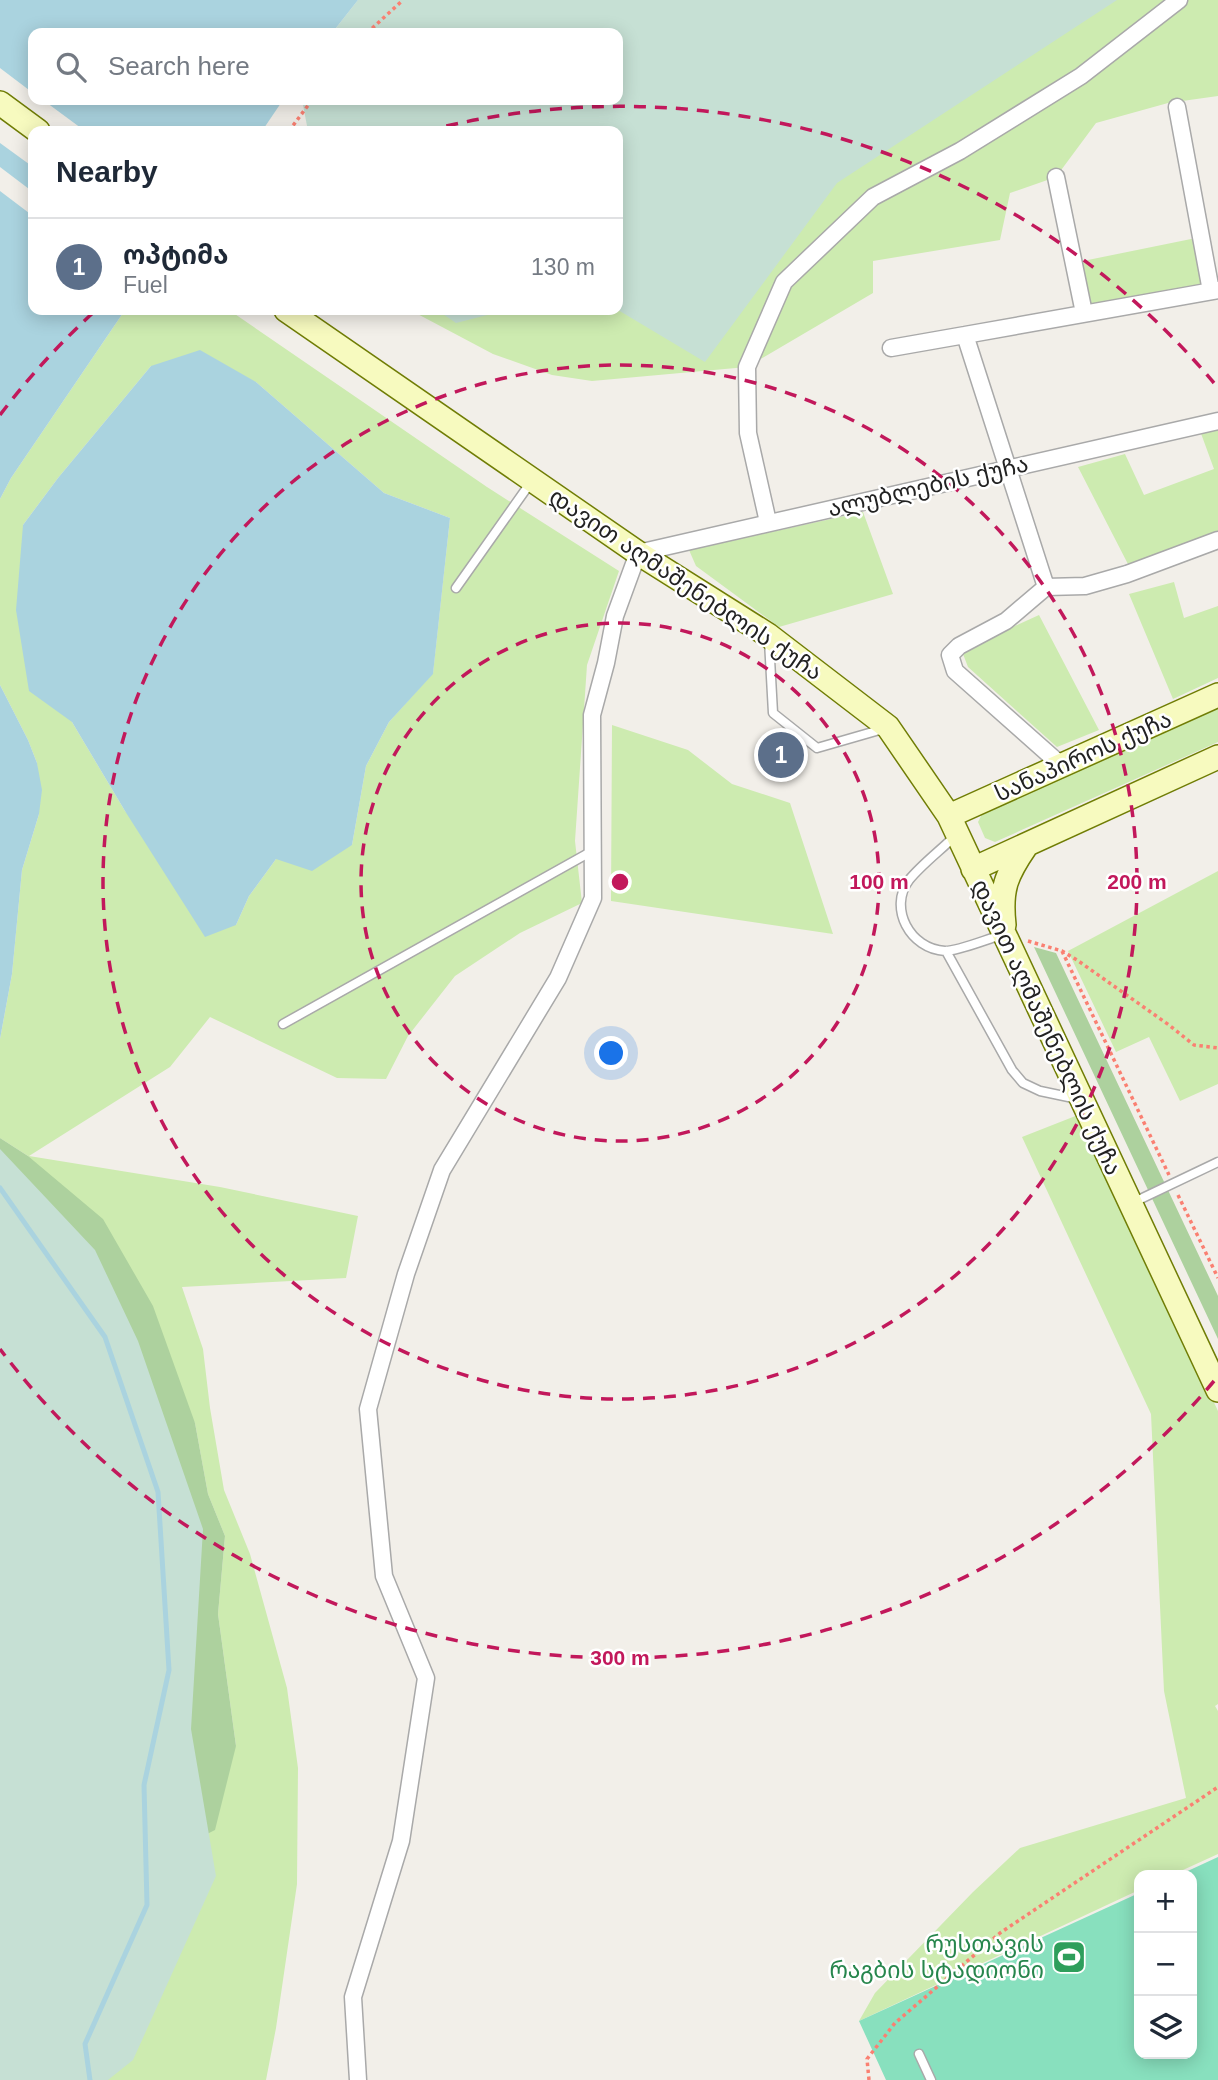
<!DOCTYPE html>
<html lang="en">
<head>
<meta charset="utf-8">
<style>
	:root { --surface:#fff; --page:#f2f2f3; --text:#1f2937; --muted:#747a83; --line:#e0e1e3; --accent:#b45309 }
	body { margin:0; font-family:Helvetica,"Noto Sans Georgian",sans-serif; background:var(--page); color:var(--text) }
	.controls { position:absolute; right:21px; bottom:21px; display:grid; overflow:hidden; border-radius:14px; box-shadow:0 4px 18px #0003 }
	.controls button { width:63px; height:63px; display:grid; place-items:center; padding:0; border:0; border-bottom:2px solid var(--line); background:var(--surface); color:var(--text); font:35px sans-serif }
	.you { position:absolute; left:612px; top:1054px; width:24px; height:24px; margin:-18px; border:5px solid #fff; border-radius:50%; background:#1a73e8; box-shadow:0 0 0 10px #1a73e833 }
	.badge { display:grid; place-items:center; width:46px; height:46px; border-radius:50%; background:var(--accent); color:#fff; font-size:23px; font-weight:700 }
	.pin { position:absolute; translate:-50% -50%; border:4px solid #fff; box-shadow:0 2px 7px #0006 }
	.list { margin:0; padding:0; list-style:none }
	h2 { display:flex; justify-content:space-between; align-items:center; height:91px; margin:0; padding:0 28px; font-size:30px }
	h2 small { font-size:23px; font-weight:400; color:var(--muted) }
	.list li { display:grid; grid-template-columns:46px 1fr auto; gap:21px; align-items:center; box-sizing:border-box; height:98px; padding:0 28px; border-top:2px solid var(--line) }
	.list b { display:block; font-size:26px; white-space:nowrap }
	.list p { margin:0; font-size:23px; white-space:nowrap; color:var(--muted) }
	.list em { font-size:23px; font-style:normal; color:var(--muted) }
	.icon { flex:none; width:38px; height:38px; fill:none; stroke:currentColor; stroke-width:2; stroke-linecap:round; stroke-linejoin:round }
	.map { position:relative; flex:none; width:1218px; height:2080px; overflow:hidden }
	.search { position:absolute; background:var(--surface); box-shadow:0 4px 18px #0003; left:28px; top:28px; width:595px; height:77px; display:flex; align-items:center; gap:18px; box-sizing:border-box; padding:0 24px; border-radius:14px; color:var(--muted); font-size:26px }
	.panel { position:absolute; background:var(--surface); box-shadow:0 4px 18px #0003; left:28px; top:126px; width:595px; height:189px; border-radius:14px }
	.map>svg:first-child { display:block }
	.grass { fill:#cdebb0; fill-rule:evenodd }
	.forest { fill:#add19e }
	.wetland { fill:#c6e0d4 }
	.pitch { fill:#88e0be }
	.water { fill:#aad3df }
	.pier { fill:#f2efe9 }
	.lines { fill:none; stroke-linecap:round; stroke-linejoin:round }
	.stream { stroke:#aad3df; stroke-width:5 }
	.lane-casing { stroke:#a9a9a9; stroke-width:11 }
	.street-casing { stroke:#a9a9a9; stroke-width:19 }
	.secondary-casing { stroke:#707d05; stroke-width:26 }
	.path { stroke:#fa8072; stroke-width:3.5; stroke-dasharray:3.5 3.5; stroke-linecap:butt }
	.lane { stroke:#fff; stroke-width:8 }
	.street { stroke:#fff; stroke-width:16 }
	.secondary { stroke:#f7fabf; stroke-width:23 }
	.ring { fill:none; stroke:#c2185b; stroke-width:3.5; stroke-dasharray:12 9 }
	.labels { text-anchor:middle; dominant-baseline:central; stroke-width:5; stroke-linejoin:round; paint-order:stroke }
	.street-label { font-size:23px; fill:#222; stroke:#fff }
	.leisure-label { font-size:23px; fill:#27864d; stroke:#fff; text-anchor:end }
	.centre { fill:#c2185b; stroke:#fff; stroke-width:3.5 }
	.ring-label { font-size:21px; text-anchor:middle; font-weight:bold; fill:#c2185b; stroke:#fff; stroke-width:5; stroke-linejoin:round; paint-order:stroke }
</style>
</head>
<body>
<div class="map">
<svg width="1218" height="2080" viewBox="0 0 1218 2080">
	<rect width="100%" height="100%" fill="#f2efe9"/>
	<!-- grass -->
	<path class="grass" d="M546,0H1218V96L1168,103L1096,123L1056,177L1010,193L1000,240L873,261V293L747,367L592,381L552,375L493,354L410,310H618V131H409L618,100V33Z
		M1196,238L1206,286L1088,308L1078,262Z
		M125,310H229L487,487L619,571L587,665L575,841L582,903L520,933L455,976L408,1036L386,1079L337,1078L210,1017L170,1067L29,1156L220,1187L358,1216L346,1278L182,1287L203,1349L210,1408L224,1490L250,1554L287,1688L298,1768L297,1884L276,2028L266,2080H0V1971L236,1746L218,1614L225,1536L208,1494L195,1423L28,1156L0,1138V1039L12,974L22,870L39,814L37,763L28,740L0,685V499L11,478ZM151,366L256,382L384,493L450,518L433,673L389,722L366,766L352,845L276,859L249,896L236,925L125,811L72,722L23,525L58,478Z
		M1218,424V534L1130,568L1078,467L1125,454L1144,495L1214,469L1199,428Z
		M863,512L893,594L779,627L696,566L689,550Z
		M1174,582L1184,618L1218,606V678L1173,699L1129,594Z
		M1039,615L1099,730L1057,747L968,667L963,654L971,646Z
		M1218,708V742L995,842L985,838L978,822L982,814Z
		M612,725L688,750L732,784L790,803L833,934L611,901Z
		M1218,871V1084L1180,1101L1149,1037L1116,1052L1068,951Z
		M1078,1115L1218,1411V1704L1215,1706L1218,1711V1854L1172,1875H1139V1890L859,2021L875,1993L973,1892L1020,1848L1186,1798L1164,1691L1151,1414L1022,1137Z"/>
	<!-- forest -->
	<path class="forest" d="M1034,947L1056,953L1218,1296V1339Z
		M0,1138L28,1156L103,1219L153,1306L195,1423L208,1494L225,1536L218,1614L236,1746L215,1830L77,1899L0,1210Z"/>
	<!-- wetland -->
	<path class="wetland" d="M358,0H1117L837,183L705,362L618,310V131H308L302,100H618V33H332Z
		M437,310H507L456,323Z
		M0,1149L95,1250L138,1341L203,1529L191,1729L216,1876L133,2060L108,2080H0Z"/>
	<!-- pitch -->
	<path class="pitch" d="M1218,1857V2080H886L859,2021L1139,1893V2054H1192V1875H1179Z"/>
	<!-- water -->
	<path class="water" d="M0,0H358L332,33H33V100H283L262,131H33V192L0,167Z
		M0,191L33,216V310H125L11,478L0,499Z
		M200,350L256,382L384,493L450,518L433,674L389,722L366,766L352,845L312,871L276,859L249,896L236,925L205,937L125,811L72,722L29,691L16,610L23,525L58,478L151,366Z
		M0,685L28,740L37,763L42,790L39,814L22,870L12,974L0,1039Z"/>
	<!-- pier -->
	<path class="pier" d="M0,68L33,93V100H43L85,131H33V167L0,143Z"/>
	<g class="lines">
		<!-- stream -->
		<path class="stream" d="M0,1188L105,1337L158,1492L169,1670L144,1785L147,1905L85,2044L90,2080"/>
		<!-- lane casing -->
		<g class="lane-casing">
			<path id="lane" d="M456,588L531,482
				M769,641L773,713L817,748L883,729
				M956,835C941,850 922,864 909,880C888,908 910,949 945,951C959,951 987,939 1002,935
				M946,951L1012,1070L1023,1083L1040,1091L1078,1099
				M283,1024L594,850
				M1132,1203L1218,1162
				M919,2054L931,2080"/>
		</g>
		<!-- street casing -->
		<g class="street-casing">
			<path id="street" d="M1177,107L1211,291
				M1056,177L1084,313
				M891,348L965,335
				M768,522L748,433L747,367L784,282L873,197L960,151L1081,76L1179,0
				M1046,587L965,335L1218,290
				M1061,765L955,671L950,655L959,646L1006,621L1046,587L1085,586L1127,574L1218,540
				M358,2080L353,1997L401,1841L426,1678L384,1576L368,1409L406,1274L442,1170L558,978L593,898L592,715L606,663L615,616L638,553L1218,421"/>
		</g>
		<!-- secondary casing -->
		<g class="secondary-casing">
			<path id="secondary" d="M0,103L38,131
				M286,310L638,553L768,635L888,727L949,816L1218,1390
				M949,816L1218,695
				M973,869L1218,757
				M1004,925C1000,889 1006,875 1026,846"/>
		</g>
		<!-- path -->
		<path class="path" d="M367,33L403,0
			M289,131L312,100
			M1028,941L1062,951L1077,960L1169,1025L1194,1045L1218,1048
			M1062,951L1169,1175
			M1178,1195L1218,1278
			M869,2080L867,2059L895,2023L1000,1933L1218,1787"/>
		<!-- lane -->
		<use href="#lane" class="lane"/>
		<!-- street -->
		<use href="#street" class="street"/>
		<!-- secondary -->
		<use href="#secondary" class="secondary"/>
	</g>
	<!-- distance rings -->
	<g class="ring">
		<circle cx="620" cy="882" r="259"/>
		<circle cx="620" cy="882" r="517"/>
		<path d="M1214 1381A776 776 0 0 1 0 1349M0 415A776 776 0 0 1 96 310M426 131A776 776 0 0 1 1214 383"/>
	</g>
	<!-- icons -->
	<defs>
		<g id="stadium-square" transform="scale(1.75)"><rect x="-9" y="-9" width="18" height="18" rx="4" fill="#2e9e5b" stroke="#fff"/><path d="M0-5a6.5 5 0 1 0 0 10a6.5 5 0 1 0 0-10ZM-3.5-1.8h7v3.6h-7Z" fill="#fff"/></g>
	</defs>
	<g fill-rule="evenodd">
		<use href="#stadium-square" x="1069" y="1957"/>
	</g>
	<g class="labels">
		<!-- street labels -->
		<g class="street-label">
			<text transform="translate(928 486) rotate(-13)">ალუბლების ქუჩა</text>
			<text transform="translate(686 584) rotate(34)">დავით აღმაშენებლის ქუჩა</text>
			<text transform="translate(1083 756) rotate(-24)">სანაპიროს ქუჩა</text>
			<text transform="translate(1047 1027) rotate(65)">დავით აღმაშენებლის ქუჩა</text>
		</g>
		<!-- leisure labels -->
		<g class="leisure-label">
			<text x="1044" y="1944">რუსთავის<tspan x="1044" dy="26">რაგბის სტადიონი</tspan></text>
		</g>
	</g>
	<circle cx="620" cy="882" r="10" class="centre"/>
	<g class="ring-label">
		<text x="879" y="889">100 m</text>
		<text x="1137" y="889">200 m</text>
		<text x="620" y="1665">300 m</text>
	</g>
</svg>
<div class="controls">
<button>+</button>
<button>−</button>
<button><svg class="icon" aria-label="layers" viewBox="0 0 24 24"><path d="M12 4l9 5-9 5-9-5zM3 14l9 5 9-5"/></svg></button>
</div>
<div class="you"></div>
<div class="pin badge" style="left:781px;top:755px;background:#5c6f8a">1</div>
<div class="search"><svg class="icon" aria-label="search" viewBox="0 0 24 24"><circle cx="10" cy="10" r="6"/><path d="M15 15l6 6"/></svg>Search here</div>
<section class="panel">
<h2>Nearby<small></small></h2>
<ul class="list">
<li><span class="badge" style="background:#5c6f8a">1</span><div><b>ოპტიმა</b><p>Fuel</p></div><em>130 m</em></li>
</ul>
</section>
</div>
</body>
</html>
